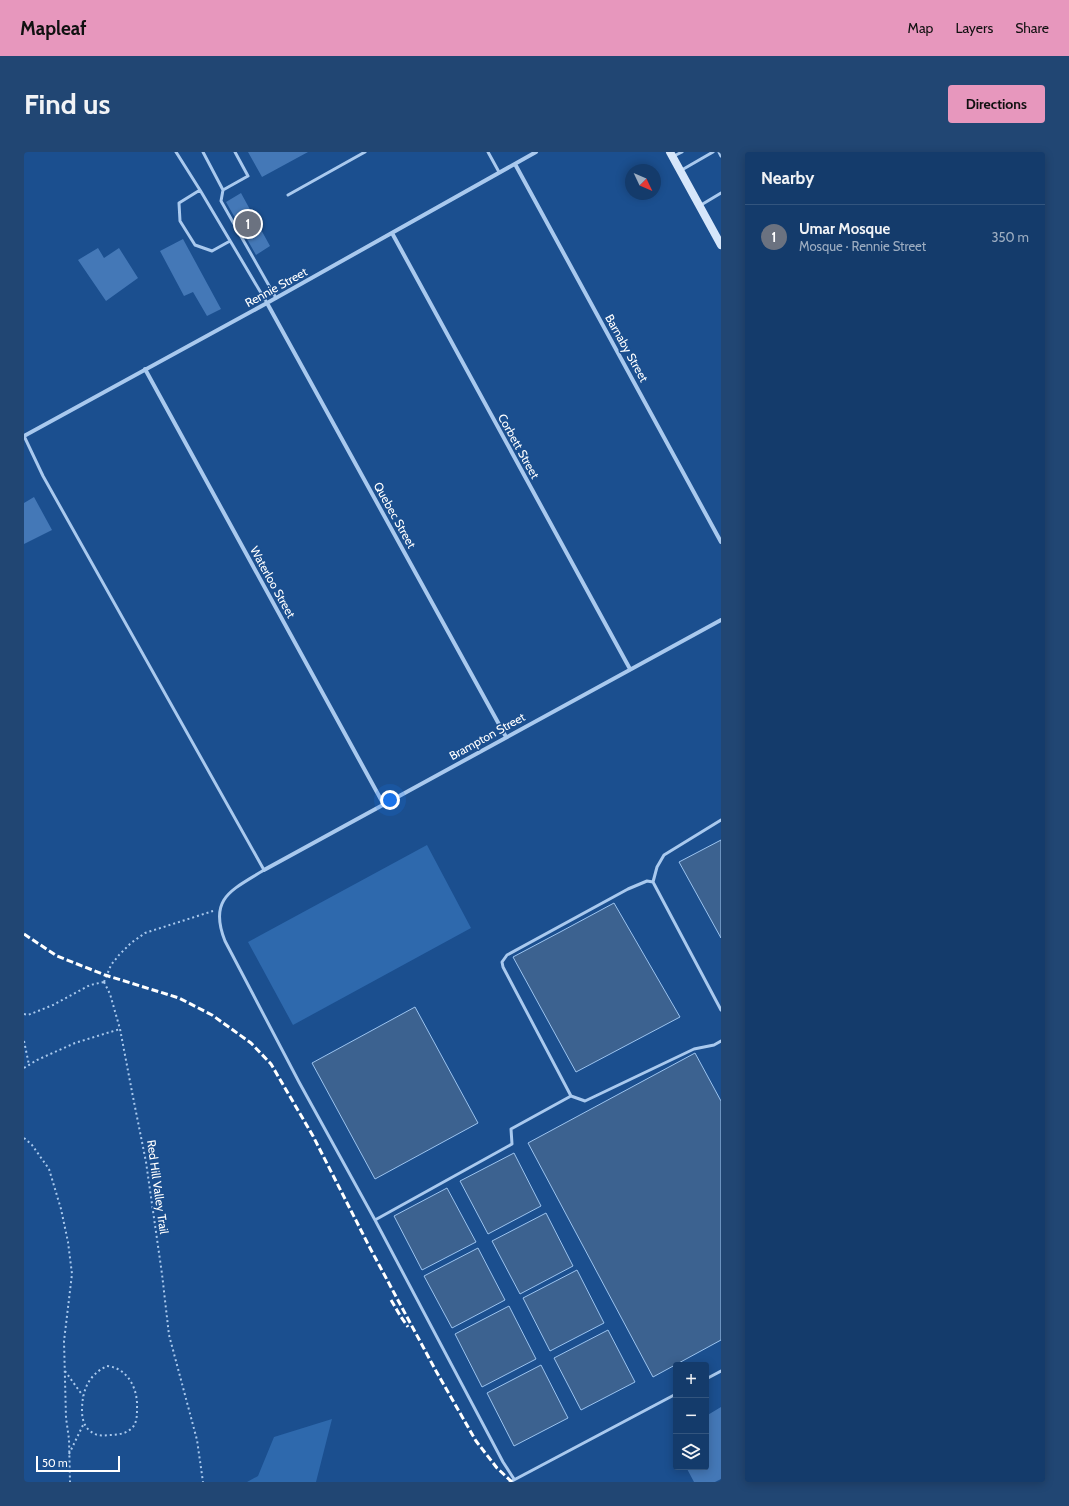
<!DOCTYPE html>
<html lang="en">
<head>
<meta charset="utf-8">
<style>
	:root { --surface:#143b6b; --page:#214673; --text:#f1f3f6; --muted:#9dadc1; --line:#33557e; --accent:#e797bd }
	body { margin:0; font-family:Cabin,sans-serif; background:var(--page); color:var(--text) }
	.controls { position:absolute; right:12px; bottom:12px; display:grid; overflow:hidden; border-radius:4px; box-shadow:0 2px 10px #0003 }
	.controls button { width:36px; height:36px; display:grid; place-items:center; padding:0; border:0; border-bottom:1px solid var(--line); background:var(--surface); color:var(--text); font:20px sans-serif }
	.compass { position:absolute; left:601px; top:12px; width:36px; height:36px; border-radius:50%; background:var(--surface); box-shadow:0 2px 10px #0003; rotate:134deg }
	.scale { position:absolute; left:12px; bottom:10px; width:84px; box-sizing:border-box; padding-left:4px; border:2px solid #fff; border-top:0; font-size:11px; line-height:14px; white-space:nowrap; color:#fff; -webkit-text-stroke:3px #1b4f8f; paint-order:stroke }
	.you { position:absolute; left:366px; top:648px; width:14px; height:14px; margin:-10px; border:3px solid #fff; border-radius:50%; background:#1a73e8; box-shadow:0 0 0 6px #1a73e833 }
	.badge { display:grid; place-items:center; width:26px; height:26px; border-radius:50%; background:var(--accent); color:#fff; font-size:13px; font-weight:700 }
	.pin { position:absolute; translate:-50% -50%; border:2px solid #fff; box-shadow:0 1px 4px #0006 }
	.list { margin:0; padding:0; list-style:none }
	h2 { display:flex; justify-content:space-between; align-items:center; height:52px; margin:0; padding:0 16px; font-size:17px }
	h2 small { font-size:13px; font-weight:400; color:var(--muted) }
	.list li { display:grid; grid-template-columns:26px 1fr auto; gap:12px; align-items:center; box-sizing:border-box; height:64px; padding:0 16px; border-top:1px solid var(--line) }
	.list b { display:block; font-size:15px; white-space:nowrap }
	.list p { margin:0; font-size:13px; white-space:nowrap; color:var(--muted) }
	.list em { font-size:13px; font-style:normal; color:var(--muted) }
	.icon { flex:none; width:22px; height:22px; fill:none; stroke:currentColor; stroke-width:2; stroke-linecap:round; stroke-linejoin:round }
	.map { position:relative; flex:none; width:697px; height:1330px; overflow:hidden; border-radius:4px }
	header { display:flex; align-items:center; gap:24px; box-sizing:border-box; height:56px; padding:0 20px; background:var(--accent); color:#111 }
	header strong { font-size:19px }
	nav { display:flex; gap:22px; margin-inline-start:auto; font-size:14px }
	.intro { display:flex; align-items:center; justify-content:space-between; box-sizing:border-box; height:96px; padding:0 24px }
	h1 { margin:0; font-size:28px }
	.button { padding:10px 18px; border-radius:4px; background:var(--accent); color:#111; font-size:14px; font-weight:700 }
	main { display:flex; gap:24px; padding:0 24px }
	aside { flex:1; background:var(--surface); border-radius:4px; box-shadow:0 2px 10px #0003 }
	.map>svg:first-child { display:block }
	.green { fill:#2e69ad }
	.water { fill:#3c6290; stroke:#9cc4f0 }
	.building { fill:#4478b7 }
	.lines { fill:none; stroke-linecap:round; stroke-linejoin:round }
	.path { stroke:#a9c9ee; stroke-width:2; stroke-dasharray:2 3; stroke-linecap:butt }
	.service { stroke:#a9c9ee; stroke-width:3 }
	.minor { stroke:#a9c9ee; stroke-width:4 }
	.secondary { stroke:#d6e6fa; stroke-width:8 }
	.rail { stroke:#fff; stroke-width:3; stroke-dasharray:7 3; stroke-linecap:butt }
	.labels { text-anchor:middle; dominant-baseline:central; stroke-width:3; stroke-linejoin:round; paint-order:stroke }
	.street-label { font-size:12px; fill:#fff; stroke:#1b4f8f }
</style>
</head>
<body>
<header>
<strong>Mapleaf</strong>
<nav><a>Map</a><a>Layers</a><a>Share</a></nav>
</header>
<div class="intro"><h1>Find us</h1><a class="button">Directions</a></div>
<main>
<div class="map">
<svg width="697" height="1330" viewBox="0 0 697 1330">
	<rect width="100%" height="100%" fill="#1b4f8f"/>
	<!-- green -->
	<path class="green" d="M403,693L447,776L269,873L224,790Z
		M308,1267L292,1330H223L234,1324L250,1285Z"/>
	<!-- water -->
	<path class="water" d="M697,688V786L655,710Z
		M590,751L656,865L552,920L489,805L538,779Z
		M391,855L454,971L351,1027L288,911Z
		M671,901L697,949V1188L629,1225L504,991Z
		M490,1001L517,1054L464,1082L436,1029Z
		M423,1036L452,1090L398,1118L370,1064Z
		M522,1061L549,1114L496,1142L468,1089Z
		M454,1096L481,1148L428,1176L400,1124Z
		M553,1118L580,1171L526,1199L499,1146Z
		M485,1154L512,1207L458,1235L431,1182Z
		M584,1178L611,1230L557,1258L530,1206Z
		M517,1213L544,1266L490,1294L463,1241Z"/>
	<!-- building -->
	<path class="building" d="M224,0H284L238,25Z
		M217,41L246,94L232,103L202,50Z
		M159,87L197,157L183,164L169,140L160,144L136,99Z
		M74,96L80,106L95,96L114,126L82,149L54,108Z
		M10,345L28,378L0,392V351Z
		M697,1255V1327L691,1330H670L662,1315H682V1264Z"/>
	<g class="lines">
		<!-- path -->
		<path class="path" d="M80,830L86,842L96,877L109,945L122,1010L138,1122L145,1183L173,1288L179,1330
			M80,830L87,813L95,803L107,791L121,781L189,759
			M0,862L4,863L29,853L66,833L80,830
			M0,889L5,913
			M0,916L13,908L51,891L96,877
			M0,986L8,993L25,1017L37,1057L44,1090L48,1122L40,1189L42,1266L45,1287L46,1330
			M83,1214C104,1216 114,1237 113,1256C113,1263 113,1271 108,1276C102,1282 93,1283 85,1283C78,1284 71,1284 65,1278C60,1274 58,1266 58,1259C58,1239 64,1223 83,1214Z
			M41,1219L59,1244
			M45,1302L60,1271"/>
		<!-- service -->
		<path class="service" d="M152,0L176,38
			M179,0L199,38L197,49L252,146
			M464,0L475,20
			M695,0L697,4
			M650,4L658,0
			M656,19L689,0
			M199,38L224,24L211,0
			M264,43L341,0
			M677,53L697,41
			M206,89L188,99L171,93L156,69L155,51L176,38L243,151
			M0,284L19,324L240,718C208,738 184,746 201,789L275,930L351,1068L479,1310L490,1327
			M697,668L640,703L633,715L629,730L697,858
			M629,730L623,729L604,737L483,803L478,810L479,815L547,944L561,949L670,897L690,893L697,889
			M351,1068L488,992L487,977L547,944
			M682,1227L697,1219
			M486,1330L652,1242"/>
		<!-- minor -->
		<path class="minor" d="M491,12L697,390
			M368,81L606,517
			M243,151L482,585
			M121,217L360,653
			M0,284L243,151L512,0
			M240,718L697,468"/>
		<!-- secondary -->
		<path class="secondary" d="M646,0L697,93"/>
		<!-- rail -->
		<path class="rail" d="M0,782L33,804L81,823L155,846L188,863L227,891L247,912L289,984L346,1096L412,1219L452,1289L473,1316L488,1330
			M367,1148L377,1165L384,1175"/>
	</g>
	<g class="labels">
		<!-- street labels -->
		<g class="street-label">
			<text transform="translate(252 135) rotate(-29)">Rennie Street</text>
			<text transform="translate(603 196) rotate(61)">Barnaby Street</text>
			<text transform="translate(495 294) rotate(61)">Corbett Street</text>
			<text transform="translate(371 363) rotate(61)">Quebec Street</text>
			<text transform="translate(249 430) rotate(61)">Waterloo Street</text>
			<text transform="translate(463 584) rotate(-29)">Brampton Street</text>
			<text transform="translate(134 1035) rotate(82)">Red Hill Valley Trail</text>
		</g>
	</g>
</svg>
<div class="controls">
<button>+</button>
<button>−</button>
<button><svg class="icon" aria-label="layers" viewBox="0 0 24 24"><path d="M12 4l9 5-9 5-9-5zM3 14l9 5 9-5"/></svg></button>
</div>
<svg class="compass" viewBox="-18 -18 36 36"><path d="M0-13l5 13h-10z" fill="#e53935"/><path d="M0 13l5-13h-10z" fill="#9dadc1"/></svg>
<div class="scale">50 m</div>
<div class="you"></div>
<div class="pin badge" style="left:224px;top:72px;background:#6b7280">1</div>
</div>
<aside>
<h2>Nearby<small></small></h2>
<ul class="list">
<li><span class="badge" style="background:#6b7280">1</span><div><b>Umar Mosque</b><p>Mosque · Rennie Street</p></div><em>350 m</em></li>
</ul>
</aside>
</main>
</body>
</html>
